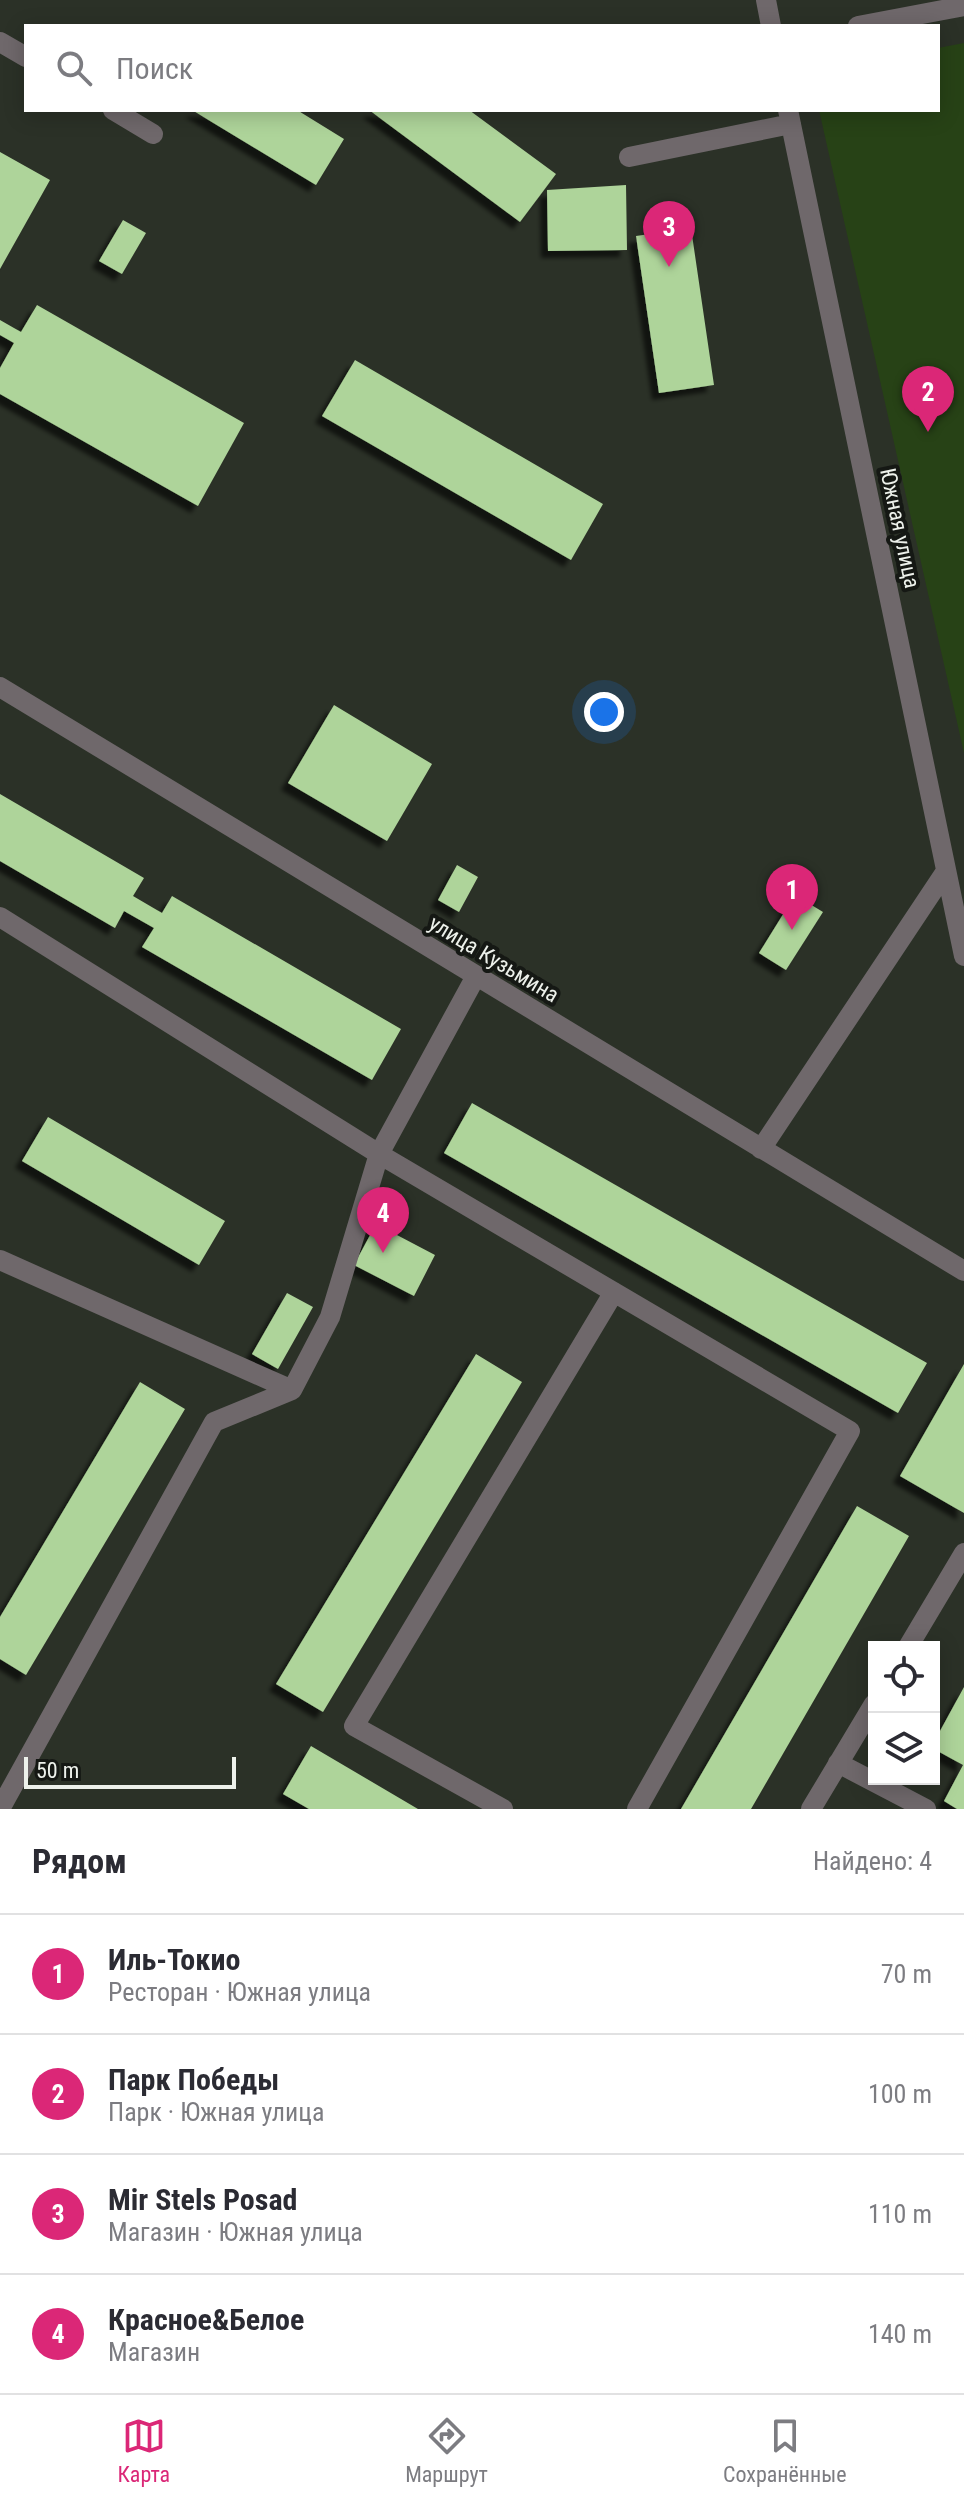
<!DOCTYPE html>
<html lang="ru">
<head>
<meta charset="utf-8">
<style>
	:root { --surface:#fff; --page:#f7f7f7; --text:#2b2b33; --muted:#7c7c81; --line:#e1e1e2; --accent:#db2777 }
	body { margin:0; font-family:"Roboto Condensed",sans-serif; background:var(--page); color:var(--text) }
	.controls { position:absolute; right:24px; bottom:24px; display:grid; overflow:hidden; border-radius:0px; box-shadow:0 4px 20px #0003 }
	.controls button { width:72px; height:72px; display:grid; place-items:center; padding:0; border:0; border-bottom:2px solid var(--line); background:var(--surface); color:var(--text); font:40px sans-serif }
	.scale { position:absolute; left:24px; bottom:20px; width:212px; box-sizing:border-box; padding-left:8px; border:4px solid #edf1eb; border-top:0; font-size:22px; line-height:28px; white-space:nowrap; color:#edf1eb; -webkit-text-stroke:6px #151814; paint-order:stroke }
	.you { position:absolute; left:604px; top:712px; width:28px; height:28px; margin:-20px; border:6px solid #fff; border-radius:50%; background:#1a73e8; box-shadow:0 0 0 12px #1a73e833 }
	.badge { display:grid; place-items:center; width:52px; height:52px; border-radius:50%; background:var(--accent); color:#fff; font-size:26px; font-weight:700 }
	.pin { position:absolute; translate:-50% -66px; filter:drop-shadow(0 2px 4px #0008) }
	.pin::after { content:''; position:absolute; top:42px; width:28px; height:24px; background:inherit; clip-path:polygon(0 0,100% 0,50% 100%) }
	.list { margin:0; padding:0; list-style:none }
	h2 { display:flex; justify-content:space-between; align-items:center; height:104px; margin:0; padding:0 32px; font-size:34px }
	h2 small { font-size:26px; font-weight:400; color:var(--muted) }
	.list li { display:grid; grid-template-columns:52px 1fr auto; gap:24px; align-items:center; box-sizing:border-box; height:120px; padding:0 32px; border-top:2px solid var(--line) }
	.list b { display:block; font-size:30px; white-space:nowrap }
	.list p { margin:0; font-size:26px; white-space:nowrap; color:var(--muted) }
	.list em { font-size:26px; font-style:normal; color:var(--muted) }
	.icon { flex:none; width:44px; height:44px; fill:none; stroke:currentColor; stroke-width:2; stroke-linecap:round; stroke-linejoin:round }
	.map { position:relative; flex:none; width:964px; height:1809px; overflow:hidden }
	.search { position:absolute; background:var(--surface); box-shadow:0 4px 20px #0003; left:24px; right:24px; top:24px; height:88px; display:flex; align-items:center; gap:20px; box-sizing:border-box; padding:0 28px; border-radius:0px; color:var(--muted); font-size:30px }
	.sheet { height:584px; background:var(--surface) }
	nav { display:flex; justify-content:space-around; align-items:center; box-sizing:border-box; height:112px; border-top:2px solid var(--line); background:var(--surface); font-size:22px; color:var(--muted) }
	nav a { display:grid; justify-items:center; gap:4px }
	nav .on { color:var(--accent) }
	.map>svg:first-child { display:block }
	.green { fill:#274216 }
	.building { fill:#aed49a; filter:url(#shadow) }
	.lines { fill:none; stroke-linecap:round; stroke-linejoin:round }
	.minor { stroke:#6f686b; stroke-width:20 }
	.labels { text-anchor:middle; dominant-baseline:central; stroke-width:8; stroke-linejoin:round; paint-order:stroke }
	.street-label { font-size:22px; fill:#edf1eb; stroke:#151814 }
</style>
</head>
<body>
<div class="map">
<svg width="964" height="1809" viewBox="0 0 964 1809">
	<defs>
		<filter id="shadow"><feDropShadow dx="-7" dy="7" stdDeviation="2" flood-color="#0009"/></filter>
	</defs>
	<rect width="100%" height="100%" fill="#2b3127"/>
	<!-- green -->
	<path class="green" d="M964,43V753L819,110H938V48Z"/>
	<!-- building -->
	<path class="building" d="M192,110H297L344,139L316,185Z
		M369,110H469L556,174L520,222Z
		M0,152L50,180L0,269Z
		M626,185L627,250L548,251L547,190Z
		M123,220L146,233L122,274L99,261Z
		M691,228L714,385L659,393L636,236Z
		M37,305L244,423L198,506L0,394V368L14,343L0,335V320L21,332Z
		M355,360L603,504L571,560L322,416Z
		M334,705L432,764L387,841L288,783Z
		M0,794L144,878L133,896L162,913L172,896L401,1029L372,1080L142,947L154,928L124,911L115,928L0,861Z
		M457,865L478,877L459,912L438,900Z
		M795,895L823,912L786,970L759,953Z
		M472,1103L927,1363L898,1413L444,1153Z
		M48,1117L225,1221L199,1265L22,1161Z
		M376,1224L435,1255L414,1296L354,1265Z
		M287,1293L313,1307L278,1369L252,1354Z
		M476,1354L522,1382L323,1712L276,1684Z
		M964,1364V1513L900,1476Z
		M140,1382L185,1409L26,1675L0,1659V1617Z
		M857,1506L909,1536L751,1809H681Z
		M964,1687V1809H957L944,1801L963,1765L934,1749V1742Z
		M311,1746L418,1809H309L283,1794Z"/>
	<g class="lines">
		<!-- minor -->
		<path class="minor" d="M766,0L771,26
			M858,26L964,6
			M0,42L26,57
			M113,110L153,134
			M788,110L964,956
			M629,157L791,124
			M0,687L964,1271
			M0,917L379,1154L850,1431L637,1809
			M761,1149L946,871
			M0,1260L292,1390
			M908,1647L964,1553
			M838,1763L926,1809
			M0,1809L214,1422L292,1390L330,1317L379,1154L476,976
			M503,1809L354,1726L614,1292
			M811,1809L874,1704"/>
	</g>
	<g class="labels">
		<!-- street labels -->
		<g class="street-label">
			<text transform="translate(900 528) rotate(78)">Южная улица</text>
			<text transform="translate(494 959) rotate(31)">улица Кузьмина</text>
		</g>
	</g>
</svg>
<div class="controls">
<button><svg class="icon" aria-label="locate" viewBox="0 0 24 24"><circle cx="12" cy="12" r="6"/><path d="M12 2v4M12 18v4M2 12h4M18 12h4"/></svg></button>
<button><svg class="icon" aria-label="layers" viewBox="0 0 24 24"><path d="M12 4l9 5-9 5-9-5zM3 14l9 5 9-5"/></svg></button>
</div>
<div class="scale">50 m</div>
<div class="you"></div>
<div class="pin badge" style="left:792px;top:930px">1</div>
<div class="pin badge" style="left:928px;top:432px">2</div>
<div class="pin badge" style="left:669px;top:267px">3</div>
<div class="pin badge" style="left:383px;top:1253px">4</div>
<div class="search"><svg class="icon" aria-label="search" viewBox="0 0 24 24"><circle cx="10" cy="10" r="6"/><path d="M15 15l6 6"/></svg>Поиск</div>
</div>
<section class="sheet">
<h2>Рядом<small>Найдено: 4</small></h2>
<ul class="list">
<li><span class="badge">1</span><div><b>Иль-Токио</b><p>Ресторан · Южная улица</p></div><em>70 m</em></li>
<li><span class="badge">2</span><div><b>Парк Победы</b><p>Парк · Южная улица</p></div><em>100 m</em></li>
<li><span class="badge">3</span><div><b>Mir Stels Posad</b><p>Магазин · Южная улица</p></div><em>110 m</em></li>
<li><span class="badge">4</span><div><b>Красное&amp;Белое</b><p>Магазин</p></div><em>140 m</em></li>
</ul>
</section>
<nav>
<a class="on"><svg class="icon" aria-label="map" viewBox="0 0 24 24"><path d="M3 6l6-2 6 2 6-2v14l-6 2-6-2-6 2zM9 4v14M15 6v14"/></svg>Карта</a>
<a><svg class="icon" aria-label="directions" viewBox="0 0 24 24"><path d="M12 3l9 9-9 9-9-9zM9 14v-3h6M13 9l2 2-2 2"/></svg>Маршрут</a>
<a><svg class="icon" aria-label="saved" viewBox="0 0 24 24"><path d="M7 4h10v16l-5-4-5 4z"/></svg>Сохранённые</a>
</nav>
</body>
</html>
